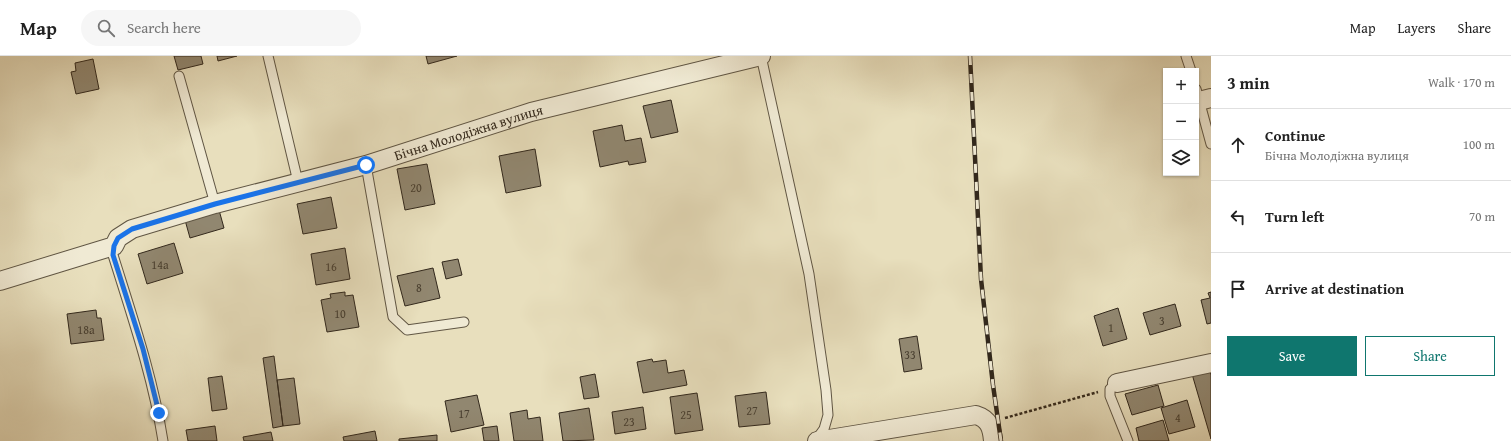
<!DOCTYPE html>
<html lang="en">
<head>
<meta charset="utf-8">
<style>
	:root { --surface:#fff; --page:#f6f6f6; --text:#222; --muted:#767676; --line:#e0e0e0; --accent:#0f766e }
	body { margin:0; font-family:"Gentium Book Plus",serif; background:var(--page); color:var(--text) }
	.controls { position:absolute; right:12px; top:12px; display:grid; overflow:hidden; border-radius:0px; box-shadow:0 1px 3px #0004 }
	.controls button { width:36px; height:36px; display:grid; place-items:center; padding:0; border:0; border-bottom:1px solid var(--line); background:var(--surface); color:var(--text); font:20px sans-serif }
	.stop { position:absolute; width:12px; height:12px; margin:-9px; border:3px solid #1a73e8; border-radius:50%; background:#fff }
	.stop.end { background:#1a73e8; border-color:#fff; box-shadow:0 1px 4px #0008 }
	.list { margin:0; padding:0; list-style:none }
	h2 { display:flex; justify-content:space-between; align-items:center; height:52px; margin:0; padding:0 16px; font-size:17px }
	h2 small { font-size:13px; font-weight:400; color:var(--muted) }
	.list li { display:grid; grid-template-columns:26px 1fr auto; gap:12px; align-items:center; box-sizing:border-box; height:72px; padding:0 16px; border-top:1px solid var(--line) }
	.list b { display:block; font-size:15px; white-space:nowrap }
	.list p { margin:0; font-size:13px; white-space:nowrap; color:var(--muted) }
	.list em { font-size:13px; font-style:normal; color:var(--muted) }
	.actions { display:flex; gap:8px; padding:12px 16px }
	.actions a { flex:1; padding:9px 0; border:1px solid var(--accent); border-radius:0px; text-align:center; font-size:14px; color:var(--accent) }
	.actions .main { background:var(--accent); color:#fff }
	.icon { flex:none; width:22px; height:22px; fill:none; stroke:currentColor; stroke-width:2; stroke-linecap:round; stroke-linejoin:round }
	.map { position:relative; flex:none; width:1211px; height:385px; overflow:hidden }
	header { display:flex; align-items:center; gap:24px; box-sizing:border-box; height:56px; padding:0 20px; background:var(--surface); border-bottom:1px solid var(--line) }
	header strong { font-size:19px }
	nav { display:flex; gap:22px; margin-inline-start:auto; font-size:14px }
	.search { width:280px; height:36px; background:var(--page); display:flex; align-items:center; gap:10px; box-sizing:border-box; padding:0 14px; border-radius:22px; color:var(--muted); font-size:15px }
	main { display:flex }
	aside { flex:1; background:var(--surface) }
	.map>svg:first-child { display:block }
	.building { fill:#918770; stroke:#32281c }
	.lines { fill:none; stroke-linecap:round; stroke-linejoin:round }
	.service-casing { stroke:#605644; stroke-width:11 }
	.minor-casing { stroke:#605644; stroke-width:20 }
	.path { stroke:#32281c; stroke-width:2.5; stroke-dasharray:3 2; stroke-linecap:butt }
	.service { stroke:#f0ead4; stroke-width:9 }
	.minor { stroke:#f0ead4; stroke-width:18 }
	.rail-casing { stroke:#32281c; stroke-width:4.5 }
	.rail { stroke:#f0ead4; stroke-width:3; stroke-dasharray:9; stroke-linecap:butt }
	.route { stroke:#1a73e8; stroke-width:5 }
	.labels { text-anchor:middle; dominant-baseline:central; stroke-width:3.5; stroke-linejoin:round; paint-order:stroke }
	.number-label { font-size:12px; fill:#4a4031 }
	.street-label { font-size:14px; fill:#32281c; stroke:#f0ead4 }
</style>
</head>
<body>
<header>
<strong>Map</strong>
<div class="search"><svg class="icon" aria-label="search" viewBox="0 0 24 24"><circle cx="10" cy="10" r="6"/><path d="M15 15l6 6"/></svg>Search here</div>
<nav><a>Map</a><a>Layers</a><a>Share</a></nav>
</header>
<main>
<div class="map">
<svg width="1211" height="385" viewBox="0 0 1211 385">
	<rect width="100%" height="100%" fill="#e8dfbd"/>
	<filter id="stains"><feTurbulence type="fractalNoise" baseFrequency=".005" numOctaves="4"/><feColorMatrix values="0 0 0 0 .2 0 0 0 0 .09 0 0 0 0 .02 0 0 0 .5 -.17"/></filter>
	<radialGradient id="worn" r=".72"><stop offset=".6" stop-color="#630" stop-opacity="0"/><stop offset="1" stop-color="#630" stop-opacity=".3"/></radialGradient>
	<!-- building -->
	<path class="building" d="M174,0H201L203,8L178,14Z
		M217,0H237L218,5Z
		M426,0H457L428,8Z
		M93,3L99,33L76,38L71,16L76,15L75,7Z
		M671,44L678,76L651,82L643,50Z
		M622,69L625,85L641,82L646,106L629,109L628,105L600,111L593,75Z
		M535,93L541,130L506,137L499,100Z
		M427,108L435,148L405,154L397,113Z
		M331,141L337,172L303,178L297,148Z
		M219,154L224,172L190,182L185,164Z
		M174,187L183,217L147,228L138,198Z
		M345,192L350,223L316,229L311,198Z
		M458,203L462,219L446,223L442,206Z
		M433,212L440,242L405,250L397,220Z
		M345,236V240L353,239L359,271L327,276L321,244L331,242L330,238Z
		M1211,236V267L1207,268L1201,244L1210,242L1208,237Z
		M1175,248L1181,270L1150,279L1143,257Z
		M1118,252L1127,283L1103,290L1094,260Z
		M96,254L97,262H101L104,284L71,288L67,258Z
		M917,280L922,313L904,316L899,283Z
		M274,300L283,370L273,372L263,302Z
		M652,303L653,306L666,304L668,317L684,314L687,329L643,337L637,306Z
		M1209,313L1211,319V383L1192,318Z
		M595,318L599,341L584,343L580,321Z
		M222,320L227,353L212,355L208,322Z
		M294,322L300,368L283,370L277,324Z
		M1158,329L1164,350L1132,359L1125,338Z
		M766,336L770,368L739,371L735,340Z
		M697,337L703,374L675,378L670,341Z
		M477,339L484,369L451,376L445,345Z
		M1187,344L1195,371L1169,378L1161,352Z
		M643,351L646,373L615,378L612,356Z
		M589,352L594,384L563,385L559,357Z
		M527,354L528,363L540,361L543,385H514L510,357Z
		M1163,364L1169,385H1139L1136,372Z
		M215,370L217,385H188L186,374Z
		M497,370L499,385H484L482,372Z
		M375,375L377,385H344L343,381Z
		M271,376L273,385H244L243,381Z
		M437,379V385H399V383Z"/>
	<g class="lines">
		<!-- service casing -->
		<g class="service-casing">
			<path id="service" d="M268,0L298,126
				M761,0L809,218L826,334L828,359L824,373L816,384
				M1186,0L1191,15
				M179,20L215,148
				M1196,33L1211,88
				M366,109L393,261L407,274L464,266
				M114,190L113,199C132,260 153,321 163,385
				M1117,327L1110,333V340L1128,385"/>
		</g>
		<!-- minor casing -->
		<g class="minor-casing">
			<g id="minor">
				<path d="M1199,45L1211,42"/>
				<path id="s1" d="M0,225L114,190L118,182L132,173L215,148L366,109L531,56L761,0"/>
				<path d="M1117,327L1211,307"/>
				<path d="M817,385L976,359C989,363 992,372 993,385"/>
			</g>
		</g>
		<!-- path -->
		<path class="path" d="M1005,362L1098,336"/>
		<!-- service -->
		<use href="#service" class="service"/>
		<!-- minor -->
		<use href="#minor" class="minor"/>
		<!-- rail casing -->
		<g class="rail-casing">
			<path id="rail" d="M970,0L981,223L993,329L1001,385"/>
		</g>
		<!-- rail -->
		<use href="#rail" class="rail"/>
	</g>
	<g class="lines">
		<!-- route -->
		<path class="route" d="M159,357L143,293L113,199L114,190L118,182L132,173L215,148L366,109"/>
	</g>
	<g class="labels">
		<!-- number labels -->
		<g class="number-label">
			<text x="416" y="131">20</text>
			<text x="160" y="208">14а</text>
			<text x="331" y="210">16</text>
			<text x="419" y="231">8</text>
			<text x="340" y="257">10</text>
			<text x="1162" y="264">3</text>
			<text x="1111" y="271">1</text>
			<text x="86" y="273">18а</text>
			<text x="910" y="298">33</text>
			<text x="752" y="354">27</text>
			<text x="464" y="357">17</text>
			<text x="686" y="358">25</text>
			<text x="1178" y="361">4</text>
			<text x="629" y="365">23</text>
		</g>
		<!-- street labels -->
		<g class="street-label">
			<text stroke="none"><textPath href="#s1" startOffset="495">Бічна Молодіжна вулиця</textPath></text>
		</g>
	</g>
	<rect width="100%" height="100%" filter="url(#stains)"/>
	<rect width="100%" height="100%" fill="url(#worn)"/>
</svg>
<div class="controls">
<button>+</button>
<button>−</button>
<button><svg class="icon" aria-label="layers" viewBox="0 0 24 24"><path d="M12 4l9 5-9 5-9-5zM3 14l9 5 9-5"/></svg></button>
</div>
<div class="stop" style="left:366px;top:109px"></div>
<div class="stop end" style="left:159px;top:357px"></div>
</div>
<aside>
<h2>3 min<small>Walk · 170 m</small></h2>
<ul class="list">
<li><svg class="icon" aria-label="ahead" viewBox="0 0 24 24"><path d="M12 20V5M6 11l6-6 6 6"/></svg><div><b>Continue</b><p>Бічна Молодіжна вулиця</p></div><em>100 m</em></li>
<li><svg class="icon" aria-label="left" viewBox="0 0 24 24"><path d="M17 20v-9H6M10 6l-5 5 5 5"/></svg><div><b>Turn left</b></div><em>70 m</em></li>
<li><svg class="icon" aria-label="arrive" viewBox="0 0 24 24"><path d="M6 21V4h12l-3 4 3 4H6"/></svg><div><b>Arrive at destination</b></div></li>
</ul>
<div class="actions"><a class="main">Save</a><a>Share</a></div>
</aside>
</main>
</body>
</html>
